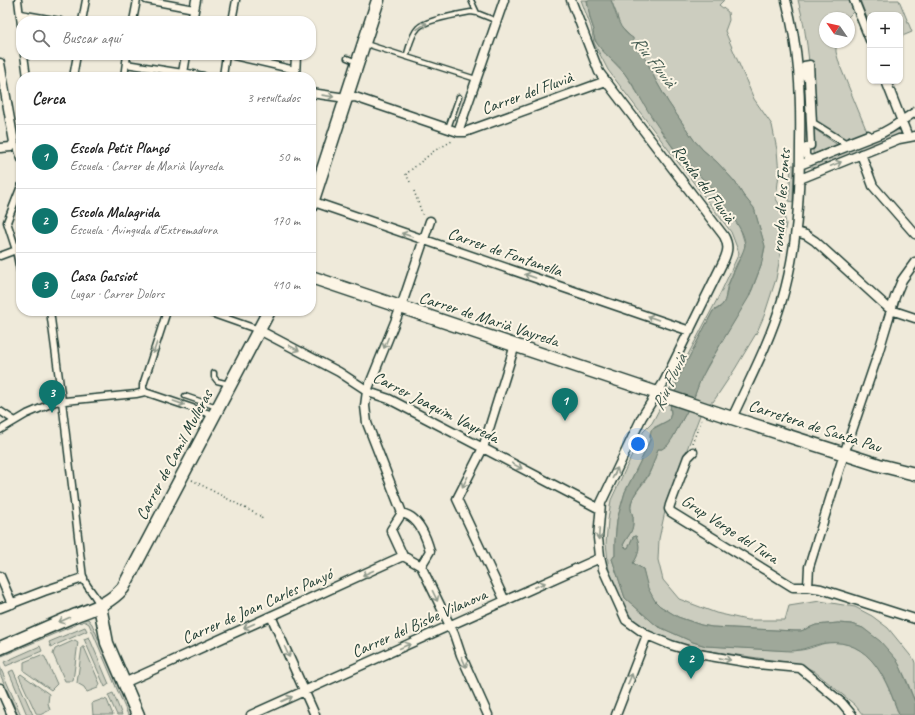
<!DOCTYPE html>
<html lang="es">
<head>
<meta charset="utf-8">
<style>
	:root { --surface:#fff; --page:#f6f6f6; --text:#222; --muted:#767676; --line:#e0e0e0; --accent:#0f766e }
	body { margin:0; font-family:Caveat,sans-serif; background:var(--page); color:var(--text) }
	.controls { position:absolute; right:12px; top:12px; display:grid; overflow:hidden; border-radius:8px; box-shadow:0 1px 3px #0004 }
	.controls button { width:36px; height:36px; display:grid; place-items:center; padding:0; border:0; border-bottom:1px solid var(--line); background:var(--surface); color:var(--text); font:20px sans-serif }
	.compass { position:absolute; left:819px; top:12px; width:36px; height:36px; border-radius:50%; background:var(--surface); box-shadow:0 1px 3px #0004; rotate:304deg }
	.you { position:absolute; left:638px; top:444px; width:14px; height:14px; margin:-10px; border:3px solid #fff; border-radius:50%; background:#1a73e8; box-shadow:0 0 0 6px #1a73e833 }
	.badge { display:grid; place-items:center; width:26px; height:26px; border-radius:50%; background:var(--accent); color:#fff; font-size:13px; font-weight:700 }
	.pin { position:absolute; translate:-50% -33px; filter:drop-shadow(0 1px 2px #0008) }
	.pin::after { content:''; position:absolute; top:21px; width:14px; height:12px; background:inherit; clip-path:polygon(0 0,100% 0,50% 100%) }
	.list { margin:0; padding:0; list-style:none }
	h2 { display:flex; justify-content:space-between; align-items:center; height:52px; margin:0; padding:0 16px; font-size:17px }
	h2 small { font-size:13px; font-weight:400; color:var(--muted) }
	.list li { display:grid; grid-template-columns:26px 1fr auto; gap:12px; align-items:center; box-sizing:border-box; height:64px; padding:0 16px; border-top:1px solid var(--line) }
	.list b { display:block; font-size:15px; white-space:nowrap }
	.list p { margin:0; font-size:13px; white-space:nowrap; color:var(--muted) }
	.list em { font-size:13px; font-style:normal; color:var(--muted) }
	.icon { flex:none; width:22px; height:22px; fill:none; stroke:currentColor; stroke-width:2; stroke-linecap:round; stroke-linejoin:round }
	.map { position:relative; flex:none; width:915px; height:715px; overflow:hidden }
	.search { position:absolute; background:var(--surface); box-shadow:0 1px 3px #0004; left:16px; top:16px; width:300px; height:44px; display:flex; align-items:center; gap:10px; box-sizing:border-box; padding:0 14px; border-radius:16px; color:var(--muted); font-size:15px }
	.panel { position:absolute; background:var(--surface); box-shadow:0 1px 3px #0004; left:16px; top:72px; width:300px; height:244px; border-radius:16px }
	.map>svg:first-child { display:block }
	.green { fill:#cccdbf; stroke:#76857a }
	.water { fill:#9fa89a; stroke:#6c7d71 }
	.lines { fill:none; stroke-linecap:round; stroke-linejoin:round }
	.service-casing { stroke:#1f3d34; stroke-width:7 }
	.pedestrian-casing { stroke:#1f3d34; stroke-width:9 }
	.minor-casing { stroke:#1f3d34; stroke-width:11 }
	.secondary-casing { stroke:#1f3d34; stroke-width:15 }
	.path { stroke:#1f3d34; stroke-width:1.5; stroke-dasharray:1 3; stroke-linecap:butt }
	.service { stroke:#fcf5e5; stroke-width:4 }
	.pedestrian { stroke:#fcf5e5; stroke-width:6 }
	.minor { stroke:#fcf5e5; stroke-width:8 }
	.secondary { stroke:#fcf5e5; stroke-width:12 }
	.oneway { stroke:#8e998c }
	.labels { text-anchor:middle; dominant-baseline:central; stroke-width:4; stroke-linejoin:round; paint-order:stroke }
	.street-label { font-size:17px; fill:#1f3d34; stroke:#fcf5e5 }
	.water-label { font-size:18px; font-style:italic; fill:#455d53; stroke:#fcf5e5 }
</style>
</head>
<body>
<div class="map">
<svg width="915" height="715" viewBox="0 0 915 715">
	<rect width="100%" height="100%" fill="#efeada"/>
	<filter id="ink" filterUnits="userSpaceOnUse"><feTurbulence type="fractalNoise" baseFrequency=".025" numOctaves="2"/><feDisplacementMap in="SourceGraphic" scale="8" xChannelSelector="R" yChannelSelector="G"/><feConvolveMatrix kernelMatrix="1 2 1 2 8 2 1 2 1" color-interpolation-filters="sRGB"/></filter>
	<g filter="url(#ink)">
		<!-- green -->
		<path class="green" d="M581,0H587L590,18L594,30L595,41L606,54L625,74L673,148L712,188L737,223L741,231L745,244L744,251L737,263L727,287L725,300L723,304L718,308L713,311L680,375L676,384V390L670,409L671,413L669,420L653,428L650,434V440L643,456L625,492L617,520L615,541V556L612,559L625,598L657,626L693,642L706,646C738,647 770,651 801,650C812,649 822,642 834,642C874,644 887,683 899,715H863L855,705L814,671L799,664L703,650C683,645 640,632 629,614C620,601 615,585 609,571L606,543L608,520L611,500L643,432L652,423L721,292L739,253L731,232L608,70L594,43L591,27Z
			M611,0H724L719,5L728,12L729,20L725,31L754,99L772,125L777,150L779,174L776,199L783,210L786,224L776,279L764,316L757,332L735,369L713,402H711L700,415L667,502L659,539L658,560L663,580L679,599L716,613L747,620H785L789,606L820,601L855,607L872,616L888,628L914,660L915,663V702L907,681L896,659L863,628L851,624L838,623L816,625L801,631H795L712,627L701,625L678,617L660,606L655,601L647,588L643,569L633,563C639,555 641,545 636,536L633,537C630,541 631,545 628,548H626L623,545C629,534 634,531 633,517C632,513 630,508 631,505C632,495 642,486 647,478C652,469 654,459 658,449H662L672,439L693,400L701,378L752,290L761,266L765,247L754,208L743,195L735,182L717,162L703,150L694,140L668,102L655,79L644,55L634,46L630,36L619,25L617,15Z
			M798,0H849L854,11L847,18H825V42H836V52L840,66L868,134L845,143L813,123C811,81 809,40 798,0Z
			M860,0H899L912,32L900,37V15H870V26Z
			M813,128L839,146L813,156Z
			M898,130L901,131V133L899,135L812,169V165Z
			M791,165H794L793,202L789,201Z
			M84,619H88L92,624L131,715H128L89,624L84,621L80,623L78,620Z
			M74,622L75,625L2,656L1,654Z
			M85,627L87,631L51,647L49,642Z
			M89,637L109,684L105,687L84,639Z
			M75,640L78,642L73,681H65L53,654L55,649Z
			M40,646L42,651L6,666L4,662Z
			M82,647H84L100,684L98,688L87,692L84,687L77,683Z
			M41,655L45,657L57,684L51,690L24,671V662Z
			M0,667L21,715H18L0,674Z
			M13,670L33,715H27L9,672Z
			M21,674L49,694L48,703L50,710L40,715L36,713L19,676Z
			M113,693L122,715H117L108,695Z
			M103,699L107,700L113,715H93L92,703Z"/>
		<!-- water -->
		<path class="water" d="M587,0H611C617,15 618,30 633,38L634,46L644,55L655,79L668,102L694,140L703,150L717,162L735,182L743,195L754,208L765,246L761,266L749,297L708,365L700,381L693,400L672,439L668,445L662,449H658C655,458 653,466 648,475C643,484 632,494 631,505C630,508 632,513 633,517C634,533 629,533 623,545L626,548H628L633,537L636,536C641,544 639,556 633,563L643,569L648,588L655,601L660,606L678,617L701,625L712,627L795,631H801L816,625L838,623L851,624L863,628L880,641L896,659L900,666L915,702V715H899C887,681 871,638 826,643C814,644 803,651 790,651L706,646L693,642L657,626L625,598L612,559L614,556H615V541L617,520L625,492L643,456L650,440L651,430L669,420L671,413L670,402L676,390V384L680,375L713,311C729,305 724,294 730,281C732,275 745,249 745,245C745,233 736,222 729,213C721,200 712,188 701,177C692,166 680,157 672,146C663,134 655,123 648,111C640,98 634,85 625,74C615,59 595,51 593,31L594,30L590,18Z"/>
		<g class="lines">
			<!-- service casing -->
			<g class="service-casing">
				<path id="service" d="M471,0L477,13
					M366,44L476,79
					M406,57C409,48 411,35 418,28C425,20 460,14 471,12L477,13L497,21
					M347,58L357,62
					M448,128L459,97
					M226,318L228,311
					M214,373V377L217,381L229,384
					M185,396L217,407"/>
			</g>
			<!-- pedestrian casing -->
			<g class="pedestrian-casing">
				<path id="pedestrian" d="M18,0L21,25
					M146,0L194,9
					M20,14L60,21
					M82,21L86,0
					M133,21L137,0
					M232,21L236,0
					M24,55L27,77
					M234,56L295,70
					M126,64L183,73L182,77
					M810,64L813,123L845,143L868,134L869,136L812,159L808,158L806,155V147L811,146L808,78L805,77L804,65Z
					M223,76L226,55
					M73,77L77,55
					M124,77L127,55
					M13,144L17,147L21,159
					M21,186L7,222L16,250L21,275
					M0,256L16,250
					M50,311L62,401L83,578C87,588 96,595 100,606
					M205,311L259,330
					M145,392L143,389V385L167,311
					M0,411L15,421
					M0,430L27,414L55,402L136,394L145,392L213,415"/>
			</g>
			<!-- minor casing -->
			<g class="minor-casing">
				<path id="minor" d="M571,0L599,72L724,236C729,245 728,251 724,260L664,382L642,417L601,503L598,538L600,556L603,569L626,620L647,635L671,645L704,655L757,664L800,668L842,703L852,715
					M854,0L870,40
					M192,21L196,0
					M186,55L183,73L203,77
					M0,63L14,142L11,147L0,148
					M223,77V76
					M295,77L296,55
					M886,81L908,137
					M311,93L346,98L355,97L458,132H465L606,81
					M458,132L504,0
					M861,154L873,186L915,234
					M800,165L882,133L891,128L915,112
					M800,179L899,139L915,136
					M311,201L690,331
					M797,232L806,235L815,241L884,304L891,310L915,318
					M259,330L339,372L371,393L389,399L600,509
					M732,418C750,379 770,341 782,300C797,249 800,198 800,144C801,94 799,49 786,0
					M693,452L688,457L670,505L669,509L671,512L793,587H808L821,589L915,619
					M402,513L367,423L365,406L367,391L401,307L430,221
					M402,513L391,530L403,556L421,566
					M402,513C404,514 408,515 411,517C421,524 427,540 430,551L421,566
					M421,566L454,634L461,655L488,715
					M0,576L12,604
					M808,587L809,567L844,454L877,357L895,297L902,280L915,262
					M505,601L457,499L483,448L515,345
					M0,608L44,591L83,578
					M271,616L315,715
					M124,683L403,556
					M0,688L12,715
					M251,715L600,558
					M616,715L647,635"/>
			</g>
			<!-- secondary casing -->
			<g class="secondary-casing">
				<path id="secondary" d="M311,206L378,0
					M311,277L732,418L879,465L915,474
					M100,606L107,643L138,715
					M0,648C23,638 46,628 69,618C90,609 107,606 123,588L269,311"/>
			</g>
			<!-- path -->
			<path class="path" d="M410,182L406,174L434,151L454,140
				M414,191L423,216
				M692,443L702,419
				M192,480L262,517L261,521"/>
			<!-- service -->
			<use href="#service" class="service"/>
			<!-- pedestrian -->
			<use href="#pedestrian" class="pedestrian"/>
			<!-- minor -->
			<use href="#minor" class="minor"/>
			<!-- secondary -->
			<use href="#secondary" class="secondary"/>
		</g>
		<!-- one-way arrows -->
		<defs><path id="oneway-shaft" d="M-6 0H5M1.5-3L5.5 0L1.5 3" fill="none" stroke-width="1.6" stroke-linecap="round" stroke-linejoin="round"/></defs>
		<g class="oneway">
			<use href="#oneway-shaft" transform="translate(422 26) rotate(-34)"/>
			<use href="#oneway-shaft" transform="translate(328 96) rotate(8)"/>
			<use href="#oneway-shaft" transform="translate(836 164) rotate(-22)"/>
			<use href="#oneway-shaft" transform="translate(407 235) rotate(-161)"/>
			<use href="#oneway-shaft" transform="translate(530 276) rotate(-161)"/>
			<use href="#oneway-shaft" transform="translate(653 318) rotate(-161)"/>
			<use href="#oneway-shaft" transform="translate(386 343) rotate(112)"/>
			<use href="#oneway-shaft" transform="translate(155 348) rotate(109)"/>
			<use href="#oneway-shaft" transform="translate(294 348) rotate(28)"/>
			<use href="#oneway-shaft" transform="translate(179 403) rotate(19)"/>
			<use href="#oneway-shaft" transform="translate(517 466) rotate(28)"/>
			<use href="#oneway-shaft" transform="translate(615 473) rotate(-64)"/>
			<use href="#oneway-shaft" transform="translate(465 482) rotate(117)"/>
			<use href="#oneway-shaft" transform="translate(599 534) rotate(93)"/>
			<use href="#oneway-shaft" transform="translate(368 573) rotate(156)"/>
			<use href="#oneway-shaft" transform="translate(540 585) rotate(-24)"/>
			<use href="#oneway-shaft" transform="translate(435 596) rotate(64)"/>
			<use href="#oneway-shaft" transform="translate(64 620) rotate(156)"/>
			<use href="#oneway-shaft" transform="translate(249 626) rotate(156)"/>
			<use href="#oneway-shaft" transform="translate(405 646) rotate(-24)"/>
			<use href="#oneway-shaft" transform="translate(287 652) rotate(66)"/>
			<use href="#oneway-shaft" transform="translate(725 659) rotate(11)"/>
			<use href="#oneway-shaft" transform="translate(464 662) rotate(66)"/>
			<use href="#oneway-shaft" transform="translate(630 679) rotate(-68)"/>
			<use href="#oneway-shaft" transform="translate(287 699) rotate(-24)"/>
		</g>
	</g>
	<g class="labels">
		<!-- street labels -->
		<g class="street-label">
			<text transform="translate(527 93) rotate(-20)">Carrer del Fluvià</text>
			<text transform="translate(704 184) rotate(53)">Ronda del Fluvià</text>
			<text transform="translate(781 201) rotate(-86)">ronda de les Fonts</text>
			<text transform="translate(505 252) rotate(19)">Carrer de Fontanella</text>
			<text transform="translate(489 319) rotate(18)">Carrer de Marià Vayreda</text>
			<text transform="translate(436 407) rotate(27)">Carrer Joaquim Vayreda</text>
			<text transform="translate(815 426) rotate(18)">Carretera de Santa Pau</text>
			<text transform="translate(174 455) rotate(-62)">Carrer de Camil Mulleras</text>
			<text transform="translate(730 529) rotate(33)">Grup Verge del Tura</text>
			<text transform="translate(257 606) rotate(-24)">Carrer de Joan Carles Panyó</text>
			<text transform="translate(419 623) rotate(-24)">Carrer del Bisbe Vilanova</text>
		</g>
		<!-- water labels -->
		<g class="water-label">
			<text transform="translate(654 61) rotate(52)">Riu Fluvià</text>
			<text transform="translate(669 382) rotate(-65)">Riu Fluvià</text>
		</g>
	</g>
</svg>
<div class="controls">
<button>+</button>
<button>−</button>
</div>
<svg class="compass" viewBox="-18 -18 36 36"><path d="M0-13l5 13h-10z" fill="#e53935"/><path d="M0 13l5-13h-10z" fill="#767676"/></svg>
<div class="you"></div>
<div class="pin badge" style="left:565px;top:421px">1</div>
<div class="pin badge" style="left:691px;top:679px">2</div>
<div class="pin badge" style="left:52px;top:413px">3</div>
<div class="search"><svg class="icon" aria-label="search" viewBox="0 0 24 24"><circle cx="10" cy="10" r="6"/><path d="M15 15l6 6"/></svg>Buscar aquí</div>
<section class="panel">
<h2>Cerca<small>3 resultados</small></h2>
<ul class="list">
<li><span class="badge">1</span><div><b>Escola Petit Plançó</b><p>Escuela · Carrer de Marià Vayreda</p></div><em>50 m</em></li>
<li><span class="badge">2</span><div><b>Escola Malagrida</b><p>Escuela · Avinguda d'Extremadura</p></div><em>170 m</em></li>
<li><span class="badge">3</span><div><b>Casa Gassiot</b><p>Lugar · Carrer Dolors</p></div><em>410 m</em></li>
</ul>
</section>
</div>
</body>
</html>
